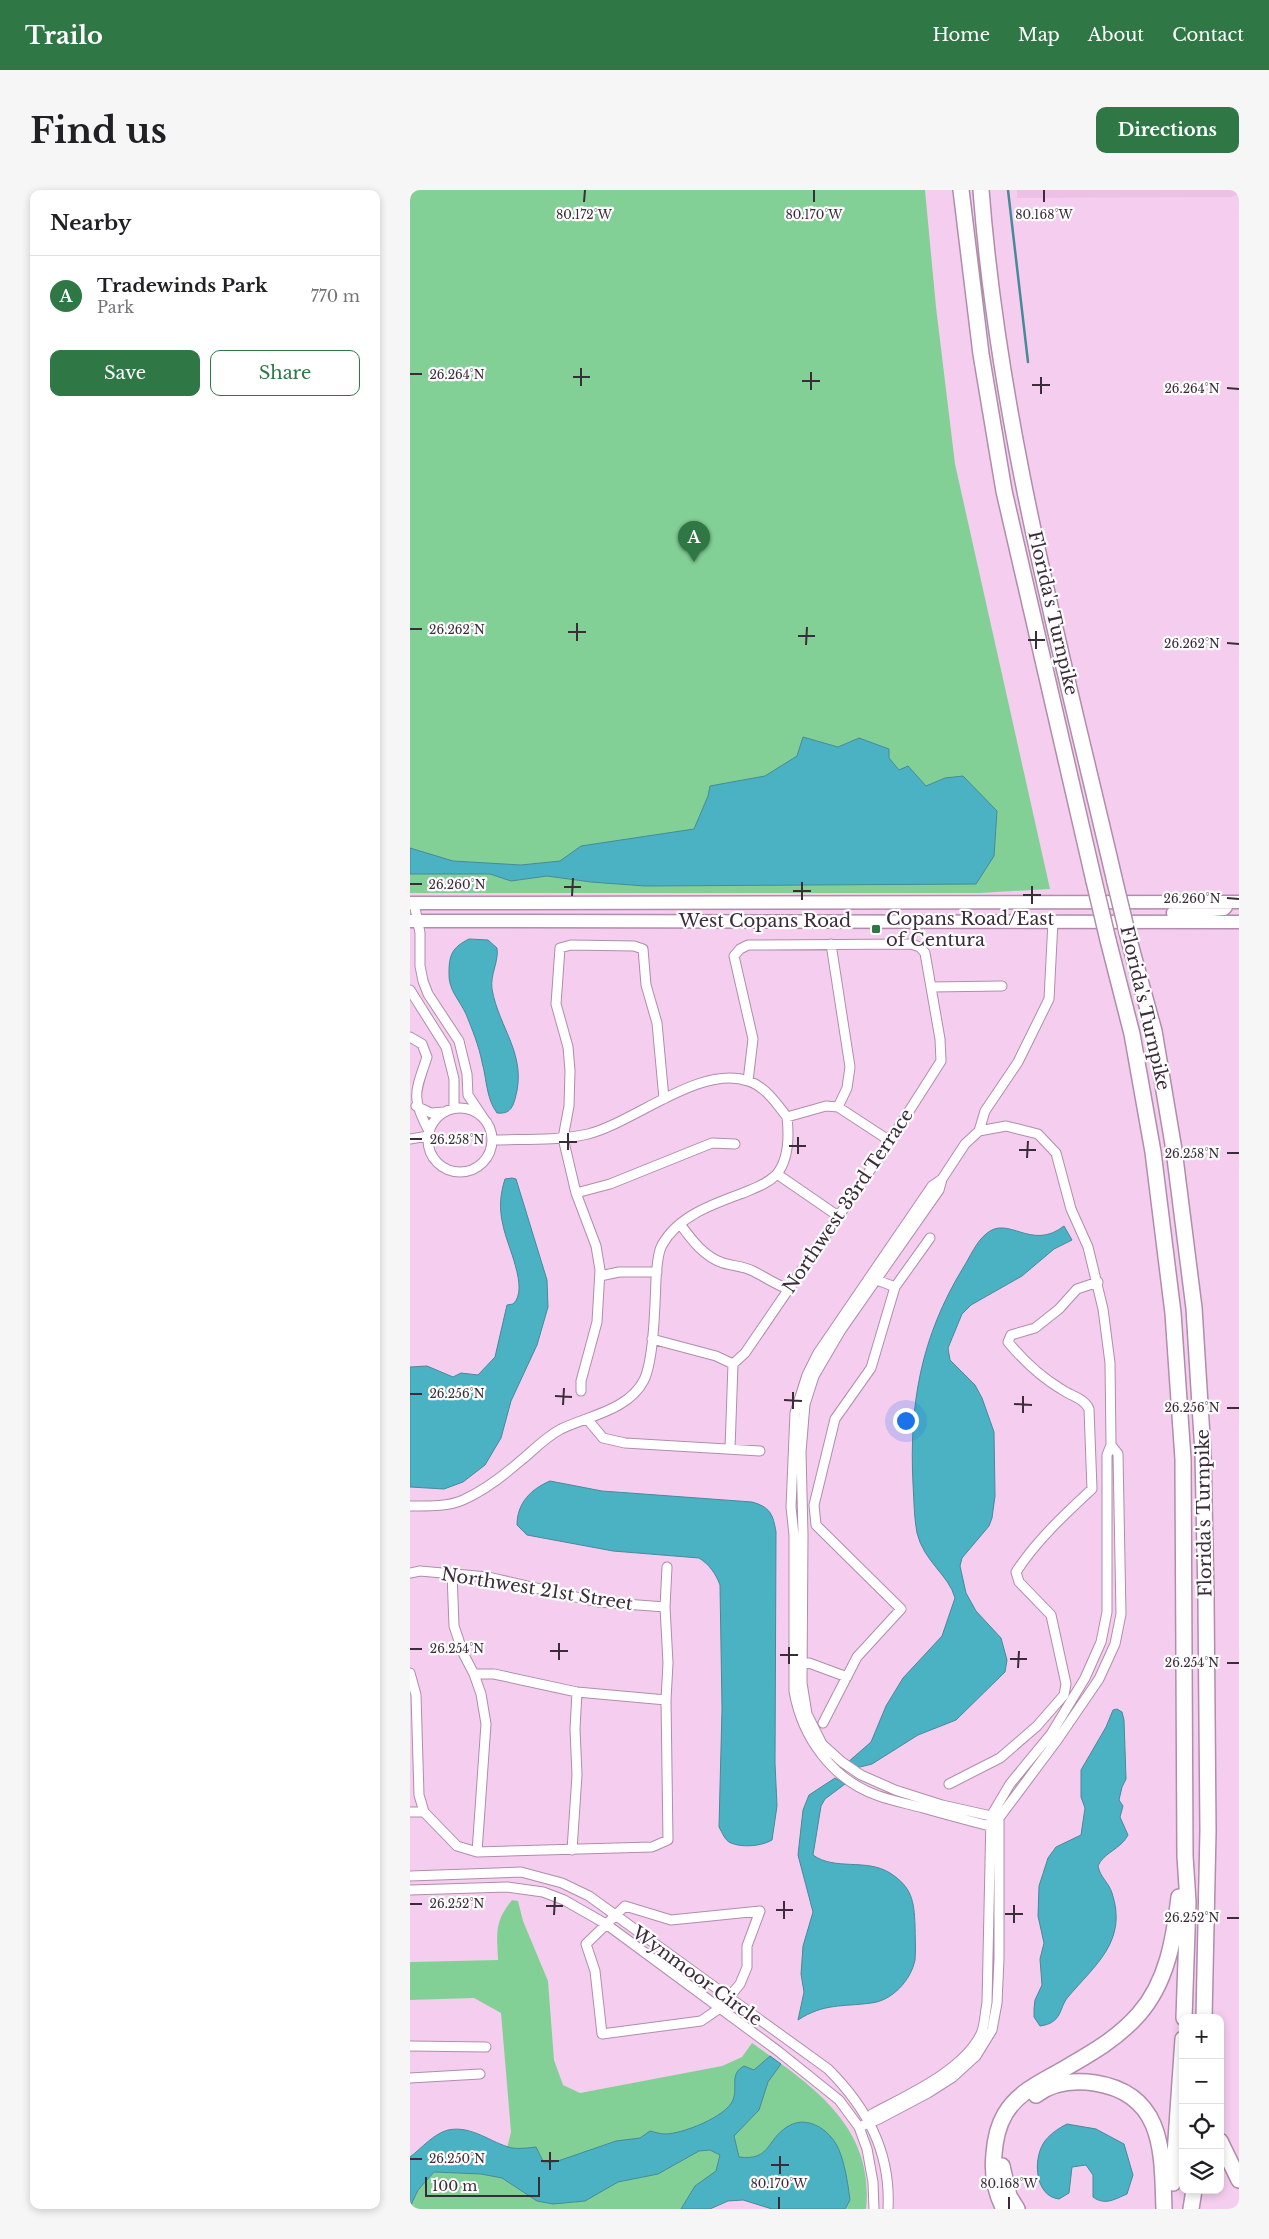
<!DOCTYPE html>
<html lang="en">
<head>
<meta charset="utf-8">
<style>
	:root { --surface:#fff; --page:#f6f6f6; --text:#202124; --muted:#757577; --line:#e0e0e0; --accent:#2f7846 }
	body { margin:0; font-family:"Libre Baskerville",serif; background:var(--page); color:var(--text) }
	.controls { position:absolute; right:15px; bottom:15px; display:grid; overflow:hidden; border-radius:10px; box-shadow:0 2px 8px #0003 }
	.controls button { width:45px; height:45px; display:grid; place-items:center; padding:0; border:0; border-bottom:1px solid var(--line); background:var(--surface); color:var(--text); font:25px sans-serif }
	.scale { position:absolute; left:15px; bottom:12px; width:115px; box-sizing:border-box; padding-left:5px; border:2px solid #3b2c39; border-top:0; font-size:14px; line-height:18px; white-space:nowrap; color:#3b2c39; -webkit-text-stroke:4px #fdfdfd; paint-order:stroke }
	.you { position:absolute; left:495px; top:1230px; width:18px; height:18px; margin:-12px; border:4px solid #fff; border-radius:50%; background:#1a73e8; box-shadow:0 0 0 8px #1a73e833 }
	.badge { display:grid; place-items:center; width:32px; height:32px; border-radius:50%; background:var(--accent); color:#fff; font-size:16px; font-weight:700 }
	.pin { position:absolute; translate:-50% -41px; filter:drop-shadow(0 1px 2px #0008) }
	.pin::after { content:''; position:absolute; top:26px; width:18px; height:15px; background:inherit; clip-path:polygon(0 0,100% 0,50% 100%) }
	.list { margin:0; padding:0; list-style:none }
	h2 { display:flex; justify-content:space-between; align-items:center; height:65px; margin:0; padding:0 20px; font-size:21px }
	h2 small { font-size:16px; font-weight:400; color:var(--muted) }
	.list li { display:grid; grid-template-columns:32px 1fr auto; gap:15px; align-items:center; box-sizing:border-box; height:80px; padding:0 20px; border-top:1px solid var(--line) }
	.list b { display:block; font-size:19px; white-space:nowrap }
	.list p { margin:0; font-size:16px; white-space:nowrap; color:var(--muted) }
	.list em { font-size:16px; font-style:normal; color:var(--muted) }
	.actions { display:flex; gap:10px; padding:15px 20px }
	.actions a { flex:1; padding:11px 0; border:1px solid var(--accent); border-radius:10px; text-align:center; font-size:18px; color:var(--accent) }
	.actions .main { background:var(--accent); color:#fff }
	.icon { flex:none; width:28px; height:28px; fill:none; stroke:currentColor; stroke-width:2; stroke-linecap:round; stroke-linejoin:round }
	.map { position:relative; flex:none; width:829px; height:2019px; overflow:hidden; border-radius:10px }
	header { display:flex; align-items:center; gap:30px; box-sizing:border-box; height:70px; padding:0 25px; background:var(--accent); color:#fff }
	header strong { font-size:24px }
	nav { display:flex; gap:28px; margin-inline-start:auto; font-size:18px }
	.intro { display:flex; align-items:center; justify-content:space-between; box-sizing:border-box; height:120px; padding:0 30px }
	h1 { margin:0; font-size:35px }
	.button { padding:12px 22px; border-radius:10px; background:var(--accent); color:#fff; font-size:18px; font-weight:700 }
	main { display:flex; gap:30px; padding:0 30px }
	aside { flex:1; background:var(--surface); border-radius:10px; box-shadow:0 2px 8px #0003 }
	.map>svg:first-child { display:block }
	.built { fill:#edc1e6 }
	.green { fill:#83d096 }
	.water { fill:#4bb2c4; stroke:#468a9a }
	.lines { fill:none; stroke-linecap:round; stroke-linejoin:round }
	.stream { stroke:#468a9a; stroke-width:2.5 }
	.street-casing { stroke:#b18cab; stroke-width:11 }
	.secondary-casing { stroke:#b18cab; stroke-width:15 }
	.highway-casing { stroke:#b18cab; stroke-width:18 }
	.street { stroke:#fff; stroke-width:9 }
	.secondary { stroke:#fff; stroke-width:12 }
	.highway { stroke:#fff; stroke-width:15 }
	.highway-bridge-casing { stroke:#b18cab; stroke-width:18; stroke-linecap:butt }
	.highway-bridge { stroke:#fff; stroke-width:15 }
	.ticks { fill:none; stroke:#3b2c39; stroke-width:2 }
	.poi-dot { fill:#2f7846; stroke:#fdfdfd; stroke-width:2 }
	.labels { text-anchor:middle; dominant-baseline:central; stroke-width:4.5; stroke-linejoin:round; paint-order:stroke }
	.street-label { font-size:18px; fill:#3b2c39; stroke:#fdfdfd }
	.poi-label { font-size:18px; fill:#3b2c39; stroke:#fdfdfd; text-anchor:start }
	.ticks-label { font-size:12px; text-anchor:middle; fill:#3b2c39; stroke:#fdfdfd; stroke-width:4.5; stroke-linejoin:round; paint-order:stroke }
</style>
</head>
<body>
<header>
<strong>Trailo</strong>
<nav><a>Home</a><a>Map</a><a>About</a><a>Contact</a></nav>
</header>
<div class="intro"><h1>Find us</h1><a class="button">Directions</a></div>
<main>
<aside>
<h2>Nearby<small></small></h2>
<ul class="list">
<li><span class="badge">A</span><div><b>Tradewinds Park</b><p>Park</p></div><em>770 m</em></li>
</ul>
<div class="actions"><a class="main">Save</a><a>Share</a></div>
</aside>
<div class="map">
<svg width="829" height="2019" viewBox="0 0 829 2019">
	<rect width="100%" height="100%" fill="#f5ceef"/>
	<!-- built -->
	<path class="built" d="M607,0H829V4L821,7L607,8Z"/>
	<!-- green -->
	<path class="green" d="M0,0H515L526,117L545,274L640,699L570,703H0Z
		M102,1710L108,1711L113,1731L138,1791L144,1870L153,1895L170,1903L312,1876L332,1867L342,1853C401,1895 465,1936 456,2019H390L323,2002L281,2019H0V1983L96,1962L101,1942L91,1823L64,1808L0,1810V1772L88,1770C87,1743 84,1732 102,1710Z"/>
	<!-- water -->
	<path class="water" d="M393,547L428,557L449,548L479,559V568L489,580L498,576L516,596L535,588L553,586L587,621L584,666L566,694L235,696L181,692L137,686L101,691L80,684H0V658L43,671L111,675L150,671L171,656L284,639L298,606L300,596L355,586L387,566Z
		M59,749L78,750L87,758C89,772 80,784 82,799C89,839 118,865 105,909C102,920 98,924 87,923C76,908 77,890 72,872C69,856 62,839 56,824C49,809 38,800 39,782C39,764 43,757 59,749Z
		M102,988L106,989L137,1090L138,1117L127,1155L101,1211L91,1248L75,1275L53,1292L34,1299L0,1297V1177L17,1176L43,1187L51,1183L68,1185L85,1167L97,1115L103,1114C120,1099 96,1054 93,1035C89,1020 90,1004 95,989Z
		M654,1036L662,1050L644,1059L612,1086L561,1115L552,1124L538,1158L540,1170L565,1195L572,1208L584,1242L585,1306L582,1328L579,1336L552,1368L550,1376L556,1403L566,1421L591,1448L597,1470L595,1482L546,1530L508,1545L462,1574L446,1578L437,1573L461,1552L476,1516L493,1488L532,1446L545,1408C539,1385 514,1372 507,1343C504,1327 504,1310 503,1294C499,1214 511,1147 553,1078C560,1067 566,1052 576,1044C598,1024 621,1062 654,1036Z
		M140,1291L192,1301L342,1312C360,1317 363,1324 366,1342L365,1573L367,1616L362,1650C352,1656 333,1658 321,1653C315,1651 312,1642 309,1637L312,1519L310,1395C306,1384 299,1374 289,1368L203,1361L117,1345L107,1335C107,1313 121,1299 140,1291Z
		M707,1519L712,1522L714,1530L716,1589L712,1597L709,1610L713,1616L710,1627L718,1645C711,1659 693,1663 688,1676C690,1687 699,1693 702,1703C718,1751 685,1775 658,1807C649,1817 653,1833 630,1836L624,1827V1819L625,1810L632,1795L630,1769L634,1753L628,1726L629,1696L638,1668L646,1657L671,1645L675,1618L671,1607V1580L696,1537L703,1520Z
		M425,1588L435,1594L415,1609L411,1616L403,1665C425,1681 456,1668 480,1683C502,1697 504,1711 505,1735C505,1746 506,1758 505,1770C501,1790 482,1811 461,1813C432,1817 414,1813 388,1830L394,1802L391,1784L393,1756L403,1722L388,1665L393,1620L399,1605Z
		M360,1866L371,1874L358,1892L349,1920L324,1946L329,1967C361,1971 356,1950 377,1937C395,1925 416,1937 426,1954C434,1967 438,1994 440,2010L435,2019H362L333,2010L318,2011L300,2019H271L285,1996L306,1981L310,1965L300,1960L289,1961L248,1984L208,1992L175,2011L143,2014L127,2011L92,1988L71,1984L24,1982L8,2000L0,2017V1967C12,1958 23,1944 38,1940C62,1935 81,1953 102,1958C110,1959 118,1958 126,1957L134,1973L145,1972L206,1951L230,1948L240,1941C245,1942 250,1944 255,1944C272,1944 316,1927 323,1910C328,1897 319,1884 334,1876L344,1880Z
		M657,1934L686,1939L714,1954L723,1985L717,2004C705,2009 695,2016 683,2007V1985L676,1975L662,1977L659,2003L649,2009C625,2006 623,1971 633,1954C638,1945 649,1938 657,1934Z"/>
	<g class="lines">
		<!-- stream -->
		<path class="stream" d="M598,0L618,172"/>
		<!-- street casing -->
		<g class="street-casing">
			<path id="street" d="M4,713L10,743V776L13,791L18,804L49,851L57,884L58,905L74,929
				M421,754L440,877L437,898L428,917
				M521,797L592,796
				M0,800L36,857L44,889V918
				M0,847L12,854L17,867C6,901 0,906 19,941
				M6,916L21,923L34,922
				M18 950a32 32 0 1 1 64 0a32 32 0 1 1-64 0Z
				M569,941L575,921L608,872L639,809L643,731
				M0,949L18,946
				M82,950C113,949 147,951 178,944C223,933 291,874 338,891C355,896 367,914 377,927L416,916L428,917L480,951
				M367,984L428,1026
				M532,989L522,996L408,1163L397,1185L385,1223L381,1317L384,1345V1501C392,1547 422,1590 469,1606C483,1611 499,1614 513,1618C538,1625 563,1632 588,1638
				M166,1003L200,994L302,953L325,954
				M270,1034C281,1049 294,1067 313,1073C323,1076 333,1076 343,1081C355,1087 365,1094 378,1099
				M190,1086L209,1082H247
				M485,1097L520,1048
				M242,1149L306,1166L323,1174
				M171,1201V1191L187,1132L190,1080L186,1056L166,1003L153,948L159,916L160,881L158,857L146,814L150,758L161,755L224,756L233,759L236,795L247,833L254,909
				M178,1230L193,1248L215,1253L350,1261
				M320,1259L323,1174L335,1163L480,951L531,871L530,849L515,763L510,757L501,754L338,755L330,759L324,766L343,849L338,891
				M0,1316C16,1316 37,1317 53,1310C73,1301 92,1287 109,1272C123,1261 134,1248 151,1239C178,1226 219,1220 234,1190C244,1169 245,1114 246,1089C247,1079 247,1064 252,1055C268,1026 303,1014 333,1003C345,998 357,994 366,985C379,970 379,945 377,927
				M0,1383L10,1381L78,1387L188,1412L255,1417
				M42,1383L44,1436L53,1463L64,1484L71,1504L76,1534L67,1662
				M386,1476L399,1473L437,1487
				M0,1483L6,1505L9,1605L14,1622L47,1656L67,1662L242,1657L258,1650L256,1510L258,1473L255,1417L257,1377
				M64,1484H84L167,1502L256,1510
				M413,1533L447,1467L491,1419L406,1335L404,1315L425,1229L461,1178L485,1097L462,1088
				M539,1594L590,1568L627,1536L654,1505L656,1494L641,1425L609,1392L606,1382C626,1351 655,1324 682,1299L679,1219C674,1208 661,1206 651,1199C631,1187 613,1170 598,1152L601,1145L625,1138L649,1119L667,1099L688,1092
				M0,1622H14
				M162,1660L167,1585L165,1539L167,1502
				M0,1686L111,1682L152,1693L179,1706L418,1879C457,1918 481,1962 478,2019
				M0,1700L97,1697L133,1702L154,1710L196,1734L368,1861L429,1910L449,1937L457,1959L463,1992L464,2019
				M215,1716L261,1730L350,1721L337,1756V1777L330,1794L310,1818L291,1831L192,1844L185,1781L176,1754Z
				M0,1856L76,1857
				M0,1888L70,1884
				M459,1932L462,1924C497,1905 553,1881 571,1844C575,1835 575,1822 577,1813L581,1626L600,1594L641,1544L675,1488L691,1452L697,1422V1265L701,1255L700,1173L693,1119L678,1057L661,1019L646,963L628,944L596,936L569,941L555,954L532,989L529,1000L431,1140L404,1186L395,1214L391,1262L393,1345L392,1493L397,1524L412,1554L432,1572L451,1585L485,1600L532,1615L581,1626L589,1628
				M449,1937L469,1929L518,1903L543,1887L566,1866L582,1840L587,1813L589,1769V1628L648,1549L689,1489L705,1454L711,1424L708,1264L701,1255"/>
		</g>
		<!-- secondary casing -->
		<g class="secondary-casing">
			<path id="secondary" d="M0,713L829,712
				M763,723L814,719L816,717
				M0,731L829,732"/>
		</g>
		<!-- highway casing -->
		<g class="highway-casing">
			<path id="highway" d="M551,0L571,164L594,301L684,691
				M571,0C589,235 652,464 705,692
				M698,750L722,844L743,962L763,1123L773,1269L775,1666L778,1712L774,1828
				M719,750L744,841L764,960L784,1118L793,1263L796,1408L798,1641L794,1828
				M626,1905C643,1892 665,1890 685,1893C755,1904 752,1963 754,2019
				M810,1951L829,1990
				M592,1976L599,2006L607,2019
				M763,1993L773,1849
				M594,2019C585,2002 582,1983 584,1964C585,1949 588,1936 595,1924C608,1902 631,1892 652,1880C680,1864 707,1849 729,1824C757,1792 764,1749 769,1707
				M781,2019L784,2000"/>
		</g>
		<!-- street -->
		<use href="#street" class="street"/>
		<!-- secondary -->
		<use href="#secondary" class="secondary"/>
		<!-- highway -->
		<use href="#highway" class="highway"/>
		<!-- highway-bridge casing -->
		<g class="highway-bridge-casing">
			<path id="highway-bridge" d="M684,691L698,750
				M705,692L719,750"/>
		</g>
		<!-- highway-bridge -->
		<use href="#highway-bridge" class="highway-bridge"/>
	</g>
	<!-- ticks -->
	<path class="ticks" d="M174,12L175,0M404,12V0M634,12V0M0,184H12M163,187H180M392,191H410M622,195H640M171,196V178M817,198L829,199M401,200V182M631,204V187M0,439H12M158,442H176M388,446H405M618,450H635M167,451V433M817,453L829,454M396,455L397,437M626,459V441M0,694H12M154,697H171M383,701H401M613,705H631M162,706L163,688M817,708L829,709M392,710V692M622,714V696M0,949H12M149,952H167M379,956H396M158,960V943M609,960H626M817,963H829M388,964V947M617,968L618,951M0,1204H12M145,1206L162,1207M374,1210L392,1211M604,1214L622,1215M153,1215L154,1198M817,1218H829M383,1219V1202M613,1223V1206M0,1459H12M140,1461H158M370,1465H388M600,1469H617M149,1470V1453M817,1473H829M379,1474V1457M608,1478L609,1461M0,1714H12M136,1716H153M366,1720H383M595,1724H613M144,1725L145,1707M817,1728H829M374,1729V1711M604,1733V1715M0,1969H12M131,1971H149M361,1975H379M140,1980V1962M370,1984V1966M369,2019V2007M599,2019V2007"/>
	<!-- markers -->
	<rect class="poi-dot" x="461" y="734" width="10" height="10" rx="2.5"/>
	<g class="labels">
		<!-- street labels -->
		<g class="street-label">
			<text transform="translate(643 423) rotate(77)">Florida's Turnpike</text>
			<text x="355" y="731">West Copans Road</text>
			<text transform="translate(735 818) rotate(77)">Florida's Turnpike</text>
			<text transform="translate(438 1011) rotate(-56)">Northwest 33rd Terrace</text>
			<text transform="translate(794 1323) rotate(-91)">Florida's Turnpike</text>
			<text transform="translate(127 1399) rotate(9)">Northwest 21st Street</text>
			<text transform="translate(287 1786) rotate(36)">Wynmoor Circle</text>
		</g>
		<!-- poi labels -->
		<g class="poi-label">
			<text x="476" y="729">Copans Road/East<tspan x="476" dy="21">of Centura</tspan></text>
		</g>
	</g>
	<g class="ticks-label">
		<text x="174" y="29">80.172°W</text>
		<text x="404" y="29">80.170°W</text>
		<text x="634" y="29">80.168°W</text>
		<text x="47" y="189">26.264°N</text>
		<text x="782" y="203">26.264°N</text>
		<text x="47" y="444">26.262°N</text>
		<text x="782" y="458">26.262°N</text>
		<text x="47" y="699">26.260°N</text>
		<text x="782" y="713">26.260°N</text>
		<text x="47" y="954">26.258°N</text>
		<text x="782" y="968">26.258°N</text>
		<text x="47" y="1208">26.256°N</text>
		<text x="782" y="1222">26.256°N</text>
		<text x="47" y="1463">26.254°N</text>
		<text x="782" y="1477">26.254°N</text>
		<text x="47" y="1718">26.252°N</text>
		<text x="782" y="1732">26.252°N</text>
		<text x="47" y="1973">26.250°N</text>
		<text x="369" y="1998">80.170°W</text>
		<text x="599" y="1998">80.168°W</text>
	</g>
</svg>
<div class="controls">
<button>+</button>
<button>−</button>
<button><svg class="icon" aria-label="locate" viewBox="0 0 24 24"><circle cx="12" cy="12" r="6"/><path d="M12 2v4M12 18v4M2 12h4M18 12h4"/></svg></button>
<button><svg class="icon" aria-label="layers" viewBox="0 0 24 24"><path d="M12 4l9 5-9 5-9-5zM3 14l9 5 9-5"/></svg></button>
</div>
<div class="scale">100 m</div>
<div class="you"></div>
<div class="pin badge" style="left:284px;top:372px">A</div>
</div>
</main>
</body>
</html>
